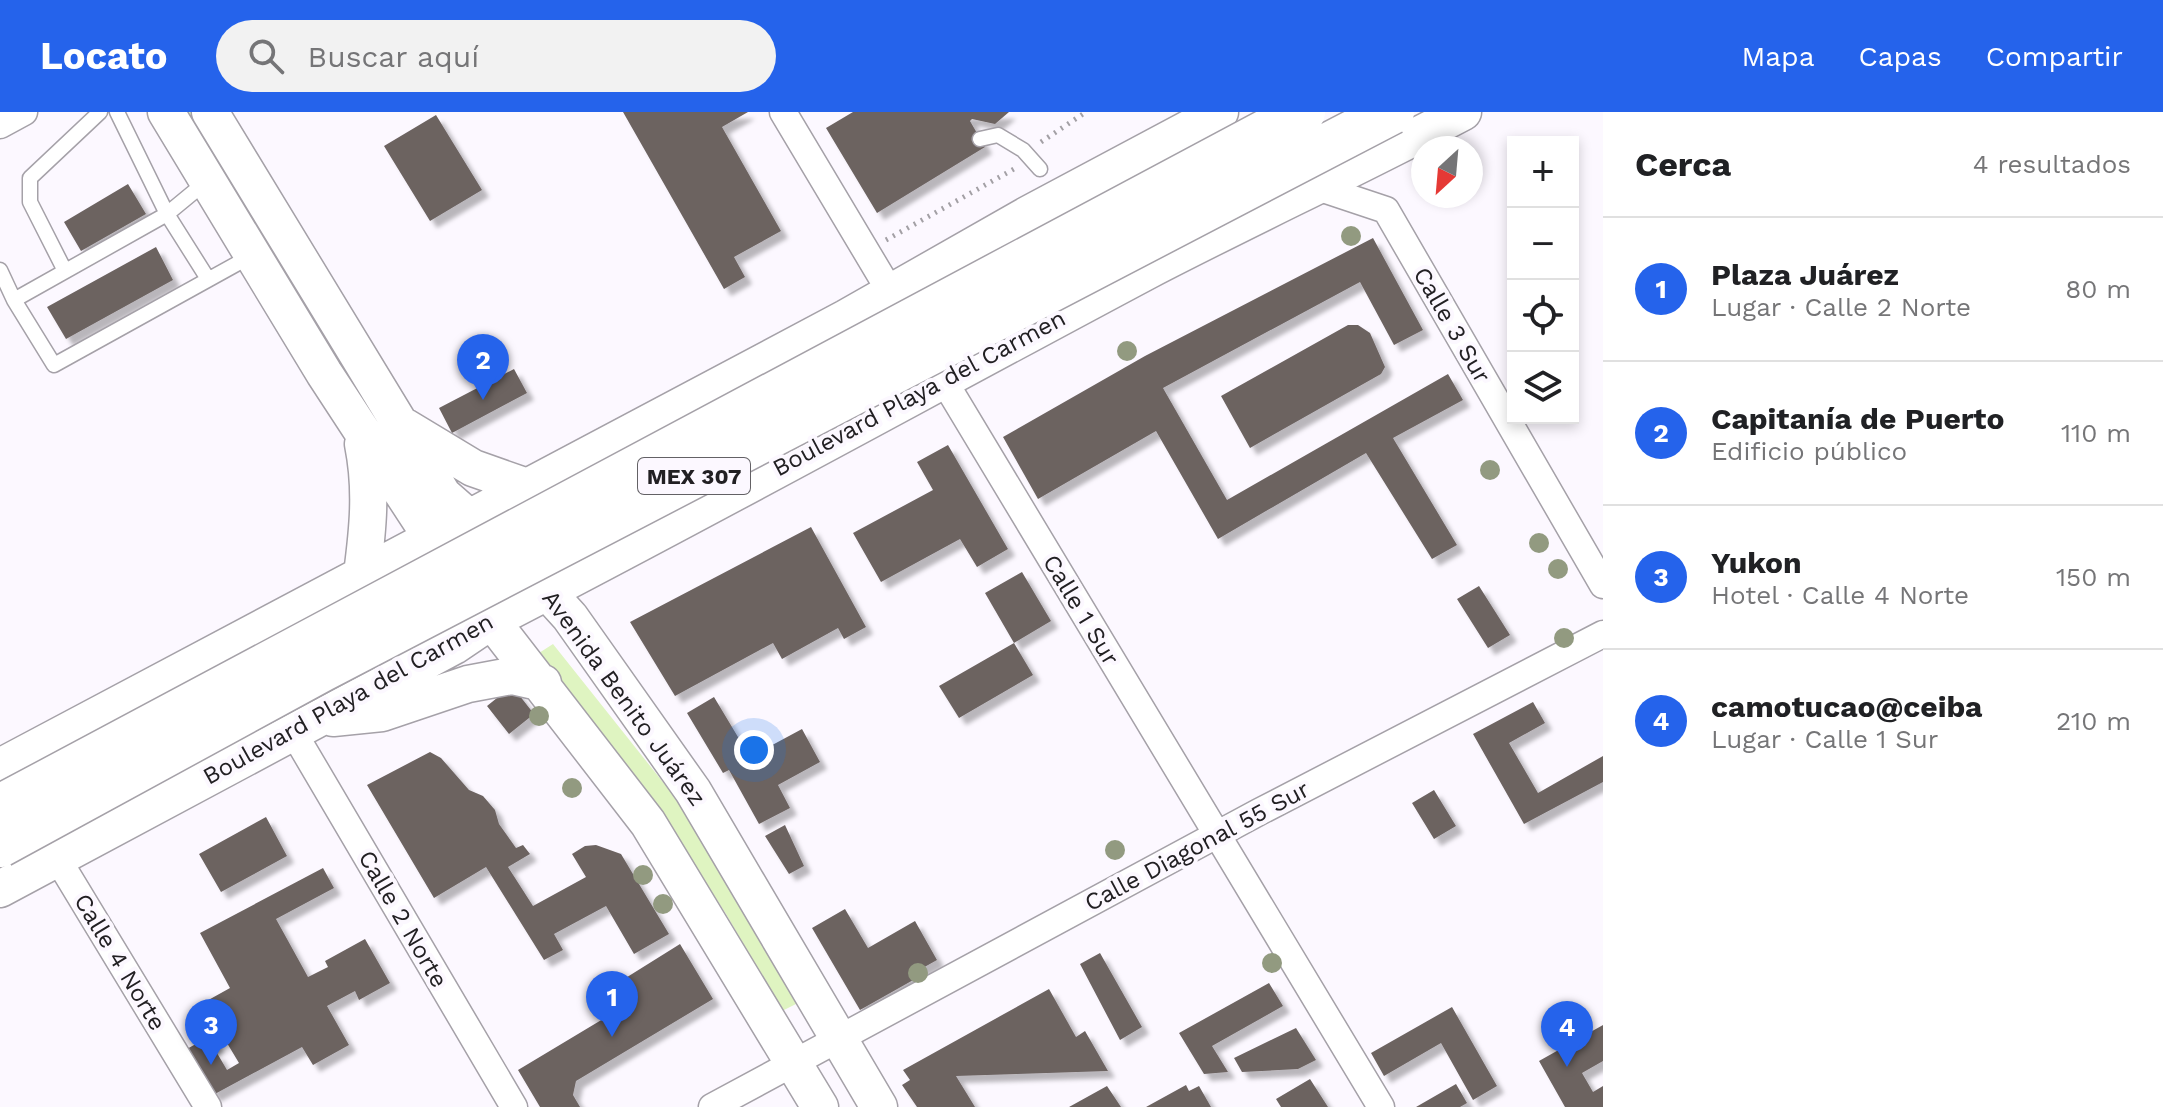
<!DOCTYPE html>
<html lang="es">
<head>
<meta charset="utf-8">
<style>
	:root { --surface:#fff; --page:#f2f2f2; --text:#202124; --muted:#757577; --line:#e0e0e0; --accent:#2563eb }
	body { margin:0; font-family:"Work Sans",sans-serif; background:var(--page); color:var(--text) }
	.controls { position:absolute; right:24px; top:24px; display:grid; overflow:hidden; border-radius:0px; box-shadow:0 4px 12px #0003 }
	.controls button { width:72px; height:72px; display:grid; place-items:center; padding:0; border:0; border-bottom:2px solid var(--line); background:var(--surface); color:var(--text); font:40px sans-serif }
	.compass { position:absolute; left:1411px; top:24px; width:72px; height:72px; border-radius:50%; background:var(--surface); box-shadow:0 4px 12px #0003; rotate:206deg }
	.you { position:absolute; left:754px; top:638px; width:28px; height:28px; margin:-20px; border:6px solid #fff; border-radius:50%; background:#1a73e8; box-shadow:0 0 0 12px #1a73e833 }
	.badge { display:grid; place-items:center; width:52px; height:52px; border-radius:50%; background:var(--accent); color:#fff; font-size:26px; font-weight:700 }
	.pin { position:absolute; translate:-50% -66px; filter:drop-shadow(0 2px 4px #0008) }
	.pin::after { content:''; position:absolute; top:42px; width:28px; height:24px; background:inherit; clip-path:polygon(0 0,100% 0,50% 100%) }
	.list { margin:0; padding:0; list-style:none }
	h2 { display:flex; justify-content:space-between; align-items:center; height:104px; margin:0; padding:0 32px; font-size:34px }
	h2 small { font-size:26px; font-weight:400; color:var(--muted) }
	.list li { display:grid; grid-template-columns:52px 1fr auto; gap:24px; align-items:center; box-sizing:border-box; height:144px; padding:0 32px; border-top:2px solid var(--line) }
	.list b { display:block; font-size:30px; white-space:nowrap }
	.list p { margin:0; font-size:26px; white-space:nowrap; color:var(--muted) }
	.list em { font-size:26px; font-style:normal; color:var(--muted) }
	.icon { flex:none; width:44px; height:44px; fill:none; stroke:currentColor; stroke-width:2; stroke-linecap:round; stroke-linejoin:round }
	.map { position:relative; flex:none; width:1603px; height:995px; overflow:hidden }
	header { display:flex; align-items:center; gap:48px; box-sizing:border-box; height:112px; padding:0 40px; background:var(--accent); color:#fff }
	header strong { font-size:38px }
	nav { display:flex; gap:44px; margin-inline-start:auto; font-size:28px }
	.search { width:560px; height:72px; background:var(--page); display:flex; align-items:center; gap:20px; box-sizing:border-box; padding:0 28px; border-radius:44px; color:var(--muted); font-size:30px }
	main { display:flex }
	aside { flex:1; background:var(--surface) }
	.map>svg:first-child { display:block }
	.green { fill:#dff4c1 }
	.building { fill:#6c6361; filter:url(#shadow) }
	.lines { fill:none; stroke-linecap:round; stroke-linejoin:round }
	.lane-casing { stroke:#a5a1a8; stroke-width:17 }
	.street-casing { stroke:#a5a1a8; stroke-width:29 }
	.secondary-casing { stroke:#a5a1a8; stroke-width:39 }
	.path { stroke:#a3a0a5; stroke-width:5; stroke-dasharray:2 6; stroke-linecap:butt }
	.lane { stroke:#fff; stroke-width:14 }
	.street { stroke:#fff; stroke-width:26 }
	.secondary { stroke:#fff; stroke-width:36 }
	.highway-bridge-casing { stroke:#a5a1a8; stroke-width:47; stroke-linecap:butt }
	.highway-bridge { stroke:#fff; stroke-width:44 }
	.tree { fill:#929a80 }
	.labels { text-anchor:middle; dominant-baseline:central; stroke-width:8; stroke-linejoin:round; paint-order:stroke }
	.shield { fill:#fcf8ff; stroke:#636165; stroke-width:2 }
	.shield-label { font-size:22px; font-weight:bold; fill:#222023 }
	.street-label { font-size:24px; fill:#222023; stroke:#fcf8ff }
</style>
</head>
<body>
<header>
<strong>Locato</strong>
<div class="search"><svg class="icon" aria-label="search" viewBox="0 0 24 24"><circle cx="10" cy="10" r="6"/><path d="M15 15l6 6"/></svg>Buscar aquí</div>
<nav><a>Mapa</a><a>Capas</a><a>Compartir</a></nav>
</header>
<main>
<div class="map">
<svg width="1603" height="995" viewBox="0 0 1603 995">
	<defs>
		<filter id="shadow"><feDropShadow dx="7" dy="7" stdDeviation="2" flood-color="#0004"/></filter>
	</defs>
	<rect width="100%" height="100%" fill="#fcf8ff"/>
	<!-- green -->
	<path class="green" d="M185,0H196L432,388L425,393Z
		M553,532L678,689L798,891L782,899L726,802L643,674L539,541Z"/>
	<!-- building -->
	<path class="building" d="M623,0H748L722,15L781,119L734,145L745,165L724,177Z
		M853,0H1009L995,12L972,7L970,9L985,35L877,101L826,16Z
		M436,3L482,78L430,109L384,34Z
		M128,72L146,102L81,139L64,110Z
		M1373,126L1423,218L1394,233L1360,170L1163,276L1227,388L1448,262L1463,288L1393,326L1457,433L1432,447L1366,341L1218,427L1156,319L1038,387L1003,325L1145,244Z
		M156,135L173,168L66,227L47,195Z
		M1348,213H1358L1370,221L1385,255L1381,262L1250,336L1221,284Z
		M514,257L527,281L452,321L439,296Z
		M948,333L1008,437L977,455L960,427L881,470L853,421L933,378L917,350Z
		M811,415L866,515L844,527L838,516L782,547L773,531L675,584L630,510Z
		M1022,460L1051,509L1014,531L985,481Z
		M1479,474L1510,523L1488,536L1457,487Z
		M1014,531L1033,563L959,606L939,574Z
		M512,574L534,602L509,622L487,594Z
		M714,585L750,645L802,617L820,650L778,673L790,696L759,712L729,658L723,661L687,601Z
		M1533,590L1545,611L1509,631L1538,681L1603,644V670L1524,712L1473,622Z
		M430,640L441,646L469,678L483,684L495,698L499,712L516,736L523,733L530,742L508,755L533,794L586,765L572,742L585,734L596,733L621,742L669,822L634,842L606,794L554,822L563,838L544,848L486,755L434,786L367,673Z
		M1434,678L1456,714L1434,727L1412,691Z
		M266,705L287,744L221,780L199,742Z
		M785,713L804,754L789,762L765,724Z
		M323,756L334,776L276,807L308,865L328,855L325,849L365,827L390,871L359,888L355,879L327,894L349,933L313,953L302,935L213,983L185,938L212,923L217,933L207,939L210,945L217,941L227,958L239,951L203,891L230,876L200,821Z
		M845,797L868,836L915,809L937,848L912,862L915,867L860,898L812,816Z
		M680,832L713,887L576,969L573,983L580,995H540L518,958L628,892L616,872Z
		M1100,841L1142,915L1120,928L1080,852Z
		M1269,871L1283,894L1212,934L1228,960L1204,962L1179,921Z
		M1049,877L1076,925L1085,919L1108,959L956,964L975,995H917L902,973L910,968L903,958Z
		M1452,895L1497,974L1473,988L1441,931L1384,964L1371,941Z
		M1603,913V949L1582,961L1593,980L1603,974V995H1565L1539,949Z
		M1296,916L1316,948L1298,957L1242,960L1234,946Z
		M1310,967L1328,995H1281L1276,987Z
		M1456,972L1467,991L1460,995H1416Z
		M1186,973L1189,979L1199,974L1211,995H1146Z
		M1107,974L1121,995H1069Z"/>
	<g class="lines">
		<!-- lane casing -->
		<g class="lane-casing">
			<path id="lane" d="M117,0L167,102L208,167
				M980,27L998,23L1023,38L1040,57
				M0,158L14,188L54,253L251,144
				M65,159L30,90V66L100,0
				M14,188L167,102L207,69"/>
		</g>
		<!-- street casing -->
		<g class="street-casing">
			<path id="street" d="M783,0L900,196
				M0,13L24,0
				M1317,75L1386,98L1603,473
				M935,254L1381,995
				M292,618L514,995
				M48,731L208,995
				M712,995L1259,700L1603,522"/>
		</g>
		<!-- secondary casing -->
		<g class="secondary-casing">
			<path id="secondary" d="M166,0L324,261L443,443
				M210,0L443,383L484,419
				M405,315L473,356L527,375
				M362,462C368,417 372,377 363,332
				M531,462L570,505L693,679L879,995
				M478,491L648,711L820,995
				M333,606L382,601L468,572L500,566L512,564L543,571
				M0,655L846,206L1027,103L1220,0
				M0,777L454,534L491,509C712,395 929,275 1149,158C1253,104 1359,55 1463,0"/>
		</g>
		<!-- path -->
		<path class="path" d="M1041,30L1086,0
			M886,128L1014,57"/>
		<!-- lane -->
		<use href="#lane" class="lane"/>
		<!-- street -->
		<use href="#street" class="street"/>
		<!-- secondary -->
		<use href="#secondary" class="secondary"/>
		<!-- highway-bridge casing -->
		<g class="highway-bridge-casing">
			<path id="highway-bridge" d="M0,695L1303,0
				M0,733L321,558L1392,0"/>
		</g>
		<!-- highway-bridge -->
		<use href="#highway-bridge" class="highway-bridge"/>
	</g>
	<!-- trees -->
	<g class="tree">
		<circle cx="1351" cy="124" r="10"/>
		<circle cx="1127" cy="239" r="10"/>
		<circle cx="1490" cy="358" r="10"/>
		<circle cx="1539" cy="431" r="10"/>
		<circle cx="1558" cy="457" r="10"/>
		<circle cx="1564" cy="526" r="10"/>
		<circle cx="539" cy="604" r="10"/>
		<circle cx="572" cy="676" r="10"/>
		<circle cx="1115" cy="738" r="10"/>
		<circle cx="643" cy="763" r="10"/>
		<circle cx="663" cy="792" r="10"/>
		<circle cx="1272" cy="851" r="10"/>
		<circle cx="918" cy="861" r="10"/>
	</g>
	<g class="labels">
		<!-- shield labels -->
		<rect class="shield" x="638" y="346" width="112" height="36" rx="6"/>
		<g class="shield-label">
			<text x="694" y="364">MEX 307</text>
		</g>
		<!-- street labels -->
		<g class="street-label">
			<text transform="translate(1452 213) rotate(60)">Calle 3 Sur</text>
			<text transform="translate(919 281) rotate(-28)">Boulevard Playa del Carmen</text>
			<text transform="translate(1081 498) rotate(59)">Calle 1 Sur</text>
			<text transform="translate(624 586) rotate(54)">Avenida Benito Juárez</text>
			<text transform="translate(348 587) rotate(-29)">Boulevard Playa del Carmen</text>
			<text transform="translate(1197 734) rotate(-28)">Calle Diagonal 55 Sur</text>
			<text transform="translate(403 807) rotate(60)">Calle 2 Norte</text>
			<text transform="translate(120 850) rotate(59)">Calle 4 Norte</text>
		</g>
	</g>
</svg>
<div class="controls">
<button>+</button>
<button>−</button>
<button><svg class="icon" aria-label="locate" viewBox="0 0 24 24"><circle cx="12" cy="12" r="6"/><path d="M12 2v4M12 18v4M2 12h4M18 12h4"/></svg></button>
<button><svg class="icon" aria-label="layers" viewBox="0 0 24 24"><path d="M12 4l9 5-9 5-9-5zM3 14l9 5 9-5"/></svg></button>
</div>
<svg class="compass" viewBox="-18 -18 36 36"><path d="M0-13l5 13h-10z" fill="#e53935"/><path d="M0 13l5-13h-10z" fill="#757577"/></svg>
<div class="you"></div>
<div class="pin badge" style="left:612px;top:925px">1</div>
<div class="pin badge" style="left:483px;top:288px">2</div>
<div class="pin badge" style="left:211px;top:953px">3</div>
<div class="pin badge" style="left:1567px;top:955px">4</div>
</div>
<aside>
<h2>Cerca<small>4 resultados</small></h2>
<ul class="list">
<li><span class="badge">1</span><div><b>Plaza Juárez</b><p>Lugar · Calle 2 Norte</p></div><em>80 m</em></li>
<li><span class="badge">2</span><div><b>Capitanía de Puerto</b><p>Edificio público</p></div><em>110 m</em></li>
<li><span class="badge">3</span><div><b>Yukon</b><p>Hotel · Calle 4 Norte</p></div><em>150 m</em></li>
<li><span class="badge">4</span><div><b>camotucao@ceiba</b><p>Lugar · Calle 1 Sur</p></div><em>210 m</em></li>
</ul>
</aside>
</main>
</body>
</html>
